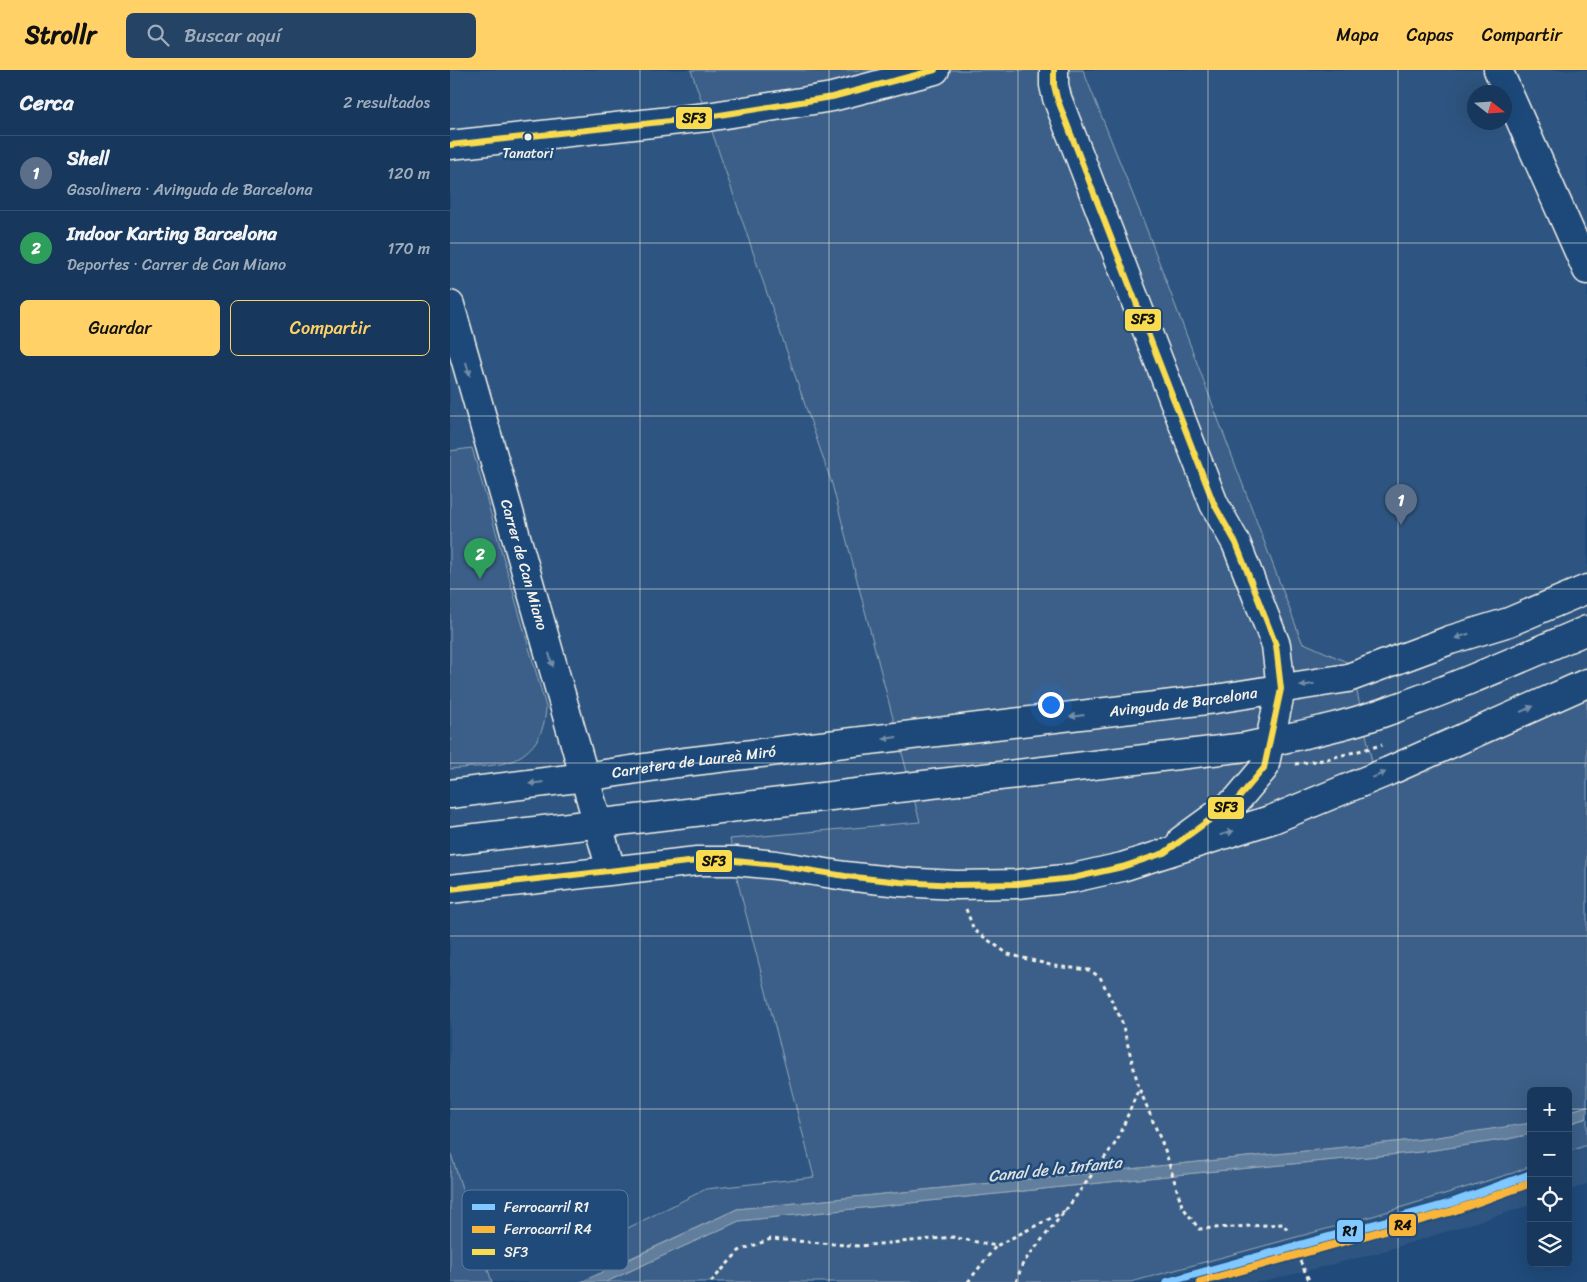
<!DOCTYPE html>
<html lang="es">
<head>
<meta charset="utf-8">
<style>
	:root { --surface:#17385c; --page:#244365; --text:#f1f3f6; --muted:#9eacbb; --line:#365272; --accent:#ffd166 }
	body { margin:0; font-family:Sriracha,sans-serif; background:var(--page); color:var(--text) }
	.controls { position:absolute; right:15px; bottom:15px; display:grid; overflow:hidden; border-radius:8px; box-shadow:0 5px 20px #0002 }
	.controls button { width:45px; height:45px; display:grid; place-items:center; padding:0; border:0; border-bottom:1px solid var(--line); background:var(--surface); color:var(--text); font:25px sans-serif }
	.compass { position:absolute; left:1017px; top:15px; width:45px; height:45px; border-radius:50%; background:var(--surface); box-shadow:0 5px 20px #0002; rotate:107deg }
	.you { position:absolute; left:600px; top:634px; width:18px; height:18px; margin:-12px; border:4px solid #fff; border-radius:50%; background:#1a73e8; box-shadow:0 0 0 8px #1a73e833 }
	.badge { display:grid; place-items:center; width:32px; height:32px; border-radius:50%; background:var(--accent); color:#fff; font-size:16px; font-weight:700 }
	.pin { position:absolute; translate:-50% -41px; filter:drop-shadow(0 1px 2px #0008) }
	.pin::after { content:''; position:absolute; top:26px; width:18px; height:15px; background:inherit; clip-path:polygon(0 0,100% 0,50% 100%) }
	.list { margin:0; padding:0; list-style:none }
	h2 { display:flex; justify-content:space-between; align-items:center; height:65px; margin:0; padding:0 20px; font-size:21px }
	h2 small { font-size:16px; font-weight:400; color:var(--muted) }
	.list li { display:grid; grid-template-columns:32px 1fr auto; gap:15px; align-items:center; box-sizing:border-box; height:75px; padding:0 20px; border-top:1px solid var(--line) }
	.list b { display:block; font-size:19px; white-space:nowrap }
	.list p { margin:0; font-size:16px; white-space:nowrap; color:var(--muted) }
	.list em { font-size:16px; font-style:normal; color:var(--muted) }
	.actions { display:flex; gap:10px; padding:15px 20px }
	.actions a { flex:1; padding:11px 0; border:1px solid var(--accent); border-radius:8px; text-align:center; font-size:18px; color:var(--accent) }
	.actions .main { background:var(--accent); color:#111 }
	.icon { flex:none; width:28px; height:28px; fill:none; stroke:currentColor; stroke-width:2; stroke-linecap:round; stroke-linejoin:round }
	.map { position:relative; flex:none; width:1137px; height:1212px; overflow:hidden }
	header { display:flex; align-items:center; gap:30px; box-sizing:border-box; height:70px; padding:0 25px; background:var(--accent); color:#111 }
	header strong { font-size:24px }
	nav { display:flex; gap:28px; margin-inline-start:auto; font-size:18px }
	.search { width:350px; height:45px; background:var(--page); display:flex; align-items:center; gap:12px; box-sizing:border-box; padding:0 18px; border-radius:8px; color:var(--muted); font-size:19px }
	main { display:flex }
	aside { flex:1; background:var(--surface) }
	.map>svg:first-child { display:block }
	.built { fill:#2d5581; fill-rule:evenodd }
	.green { fill:#3a5f88; stroke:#97a8b8 }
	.water { fill:#627e9d; stroke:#9cacbb }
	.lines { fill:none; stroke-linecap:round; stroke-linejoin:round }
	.minor-casing { stroke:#f4f1e8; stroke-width:31 }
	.major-casing { stroke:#f4f1e8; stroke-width:31 }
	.path { stroke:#f4f1e8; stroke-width:3; stroke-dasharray:4 4; stroke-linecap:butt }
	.minor { stroke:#1f4a7a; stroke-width:28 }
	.major { stroke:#1f4a7a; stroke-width:28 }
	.bus-1-casing { stroke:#1f4a7a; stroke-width:10 }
	.bus-1 { stroke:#f9db4f; stroke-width:6 }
	.rail-1-casing { stroke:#1f4a7a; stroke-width:11 }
	.rail-2-casing { stroke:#1f4a7a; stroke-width:11 }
	.rail-1 { stroke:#80c8ff; stroke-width:8 }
	.rail-2 { stroke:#fab63b; stroke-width:8 }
	.oneway { fill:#748da6 }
	.grid { fill:none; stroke:#f4f1e8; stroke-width:1; stroke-opacity:0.55 }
	.bus-dot { fill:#f4f1e8; stroke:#1f4a7a; stroke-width:2 }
	.labels { text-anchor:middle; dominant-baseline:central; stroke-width:5; stroke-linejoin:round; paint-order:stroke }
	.bus-label { font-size:14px; fill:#f4f1e8; stroke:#1f4a7a }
	.street-label { font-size:15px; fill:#f4f1e8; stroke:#1f4a7a }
	.water-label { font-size:16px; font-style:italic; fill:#dee0dd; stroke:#1f4a7a }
	.key { fill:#1f4a7a; stroke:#5f7c9b; stroke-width:1 }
	.key-label { font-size:14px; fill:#f4f1e8 }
	.line-badge { stroke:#1f4a7a; stroke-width:2 }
	.pale-badge-label { font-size:14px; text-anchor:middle; font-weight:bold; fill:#111 }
</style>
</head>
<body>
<header>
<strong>Strollr</strong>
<div class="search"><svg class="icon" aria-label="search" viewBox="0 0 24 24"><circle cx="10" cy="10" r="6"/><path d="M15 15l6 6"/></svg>Buscar aquí</div>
<nav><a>Mapa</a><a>Capas</a><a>Compartir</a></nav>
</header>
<main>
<aside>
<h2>Cerca<small>2 resultados</small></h2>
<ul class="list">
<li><span class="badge" style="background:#5c6f8a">1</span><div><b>Shell</b><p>Gasolinera · Avinguda de Barcelona</p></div><em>120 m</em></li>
<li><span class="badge" style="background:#2e9e5b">2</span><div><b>Indoor Karting Barcelona</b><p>Deportes · Carrer de Can Miano</p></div><em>170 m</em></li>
</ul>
<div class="actions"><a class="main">Guardar</a><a>Compartir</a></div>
</aside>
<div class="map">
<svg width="1137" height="1212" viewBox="0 0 1137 1212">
	<rect width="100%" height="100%" fill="#1f4a7a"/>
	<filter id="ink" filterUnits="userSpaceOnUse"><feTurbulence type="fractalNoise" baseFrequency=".02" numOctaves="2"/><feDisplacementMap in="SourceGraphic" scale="10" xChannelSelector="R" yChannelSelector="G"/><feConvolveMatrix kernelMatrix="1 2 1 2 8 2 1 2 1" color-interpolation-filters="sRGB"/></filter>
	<g filter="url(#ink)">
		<!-- built -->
		<path class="built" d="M0,0H241L382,414L470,752L280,769L288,813L364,1108L256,1119L165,1165L172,1192L131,1212H42L0,1081Z
			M633,0H1137V628L928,721L901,595L852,572L695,155ZM1024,22H1054V52H1024Z
			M1137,1075V1114L1118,1121V1082Z
			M1081,1096V1135L927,1183L813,1212H681L913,1149Z"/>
		<!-- green -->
		<path class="green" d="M241,0H633L695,155L852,572L901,594L928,720L1137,628V1036L1118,1042V1021H1081V1053L1073,1055L974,1069L287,1139L172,1192L164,1165L256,1119L364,1107L288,813L280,769L470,752L382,414Z
			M22,378L96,637C95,658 88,676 69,687C66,689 63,691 59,692C40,697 19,697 0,699V381Z
			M1137,1048V1075L1118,1082V1054Z
			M1081,1064V1096L1063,1103L913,1149L681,1212H156L289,1151L745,1103L971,1082L1058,1069Z
			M0,1081L42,1212H0Z"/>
		<!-- water -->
		<path class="water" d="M1137,1036V1048L1118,1054V1042Z
			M1081,1053V1064L1058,1069L971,1082L745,1103L289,1151L156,1212H131L287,1139L974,1069Z"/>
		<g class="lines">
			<!-- minor casing -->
			<g class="minor-casing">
				<g id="minor">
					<path d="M604,0V15L607,28L764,434L786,473L826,575L831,619L814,698L787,730L732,770"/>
					<path d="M1048,0L1137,200"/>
					<path d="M0,75L257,47L382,27L485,0"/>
					<path id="s1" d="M0,235L161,800"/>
					<path id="s2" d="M0,724L135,707L227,693L765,629L898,608L1000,570L1059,552L1137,519"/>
					<path d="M0,819L247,791H285L326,795L395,806L450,812L506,815L567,814L623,808L672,797L823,749L939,701L1137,613"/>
				</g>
			</g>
			<!-- major casing -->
			<g class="major-casing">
				<path id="major" d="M0,771L796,677C841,667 888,658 932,643C1002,619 1069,589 1137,560"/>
			</g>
			<!-- path -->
			<path class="path" d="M845,694L873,690L932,675
				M516,839L524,860L558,884L604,896L639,900L650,907L671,949L689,1018L715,1080L732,1136L749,1159L834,1154L838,1162
				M850,1191L860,1212
				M261,1212L289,1181L321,1169L409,1176L503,1167L546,1176L615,1141
				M518,1212L546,1176
				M566,1212L573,1193L615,1141L667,1071L689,1018"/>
			<!-- minor -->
			<use href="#minor" class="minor"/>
			<!-- major -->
			<use href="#major" class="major"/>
			<!-- bus-1 casing -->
			<g class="bus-1-casing">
				<path id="bus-1" d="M0,75L257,47L382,27L485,0
					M0,819L247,791H285L326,795L395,806L450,812L506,815L567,814L623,808L672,797L714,783L787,730L814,698L831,619L826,575L786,473L764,434L607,28L604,15V0"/>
			</g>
			<!-- bus-1 -->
			<use href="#bus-1" class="bus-1"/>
			<!-- rail-1 casing -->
			<g class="rail-1-casing">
				<path id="rail-1" d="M717,1212L1001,1133L1081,1104"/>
			</g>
			<!-- rail-2 casing -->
			<g class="rail-2-casing">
				<path id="rail-2" d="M750,1212L1003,1141L1081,1113"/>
			</g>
			<!-- rail-1 -->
			<use href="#rail-1" class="rail-1"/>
			<!-- rail-2 -->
			<use href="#rail-2" class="rail-2"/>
		</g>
		<!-- one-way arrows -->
		<defs><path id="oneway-solid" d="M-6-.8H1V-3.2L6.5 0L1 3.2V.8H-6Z" transform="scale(1.25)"/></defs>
		<g class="oneway">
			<use href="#oneway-solid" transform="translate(18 299) rotate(74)"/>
			<use href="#oneway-solid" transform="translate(1012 566) rotate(163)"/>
			<use href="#oneway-solid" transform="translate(101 590) rotate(74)"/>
			<use href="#oneway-solid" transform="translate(857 615) rotate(171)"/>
			<use href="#oneway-solid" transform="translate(1077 639) rotate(-24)"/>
			<use href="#oneway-solid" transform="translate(627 646) rotate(173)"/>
			<use href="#oneway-solid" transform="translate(440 668) rotate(173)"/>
			<use href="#oneway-solid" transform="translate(929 705) rotate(-23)"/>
			<use href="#oneway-solid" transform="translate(86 713) rotate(173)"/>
			<use href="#oneway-solid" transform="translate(777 763) rotate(-17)"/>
		</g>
	</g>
	<!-- grid -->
	<path class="grid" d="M190,0V1212M379,0V1212M568,0V1212M758,0V1212M948,0V1212M0,173H1137M0,346H1137M0,519H1137M0,693H1137M0,866H1137M0,1039H1081M1118,1039H1137"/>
	<!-- markers -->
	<circle class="bus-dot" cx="78" cy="67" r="4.5"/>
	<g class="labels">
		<!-- bus labels -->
		<g class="bus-label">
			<text x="78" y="83">Tanatori</text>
		</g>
		<!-- street labels -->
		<g class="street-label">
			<text stroke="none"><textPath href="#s1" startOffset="270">Carrer de Can Miano</textPath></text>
			<text stroke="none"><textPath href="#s2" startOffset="739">Avinguda de Barcelona</textPath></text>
			<text stroke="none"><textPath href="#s2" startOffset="246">Carretera de Laureà Miró</textPath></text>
		</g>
		<!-- water labels -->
		<g class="water-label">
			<text transform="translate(605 1099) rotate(-6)">Canal de la Infanta</text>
		</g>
	</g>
	<!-- legend -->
	<rect x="12" y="1120" width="166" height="80" rx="8" class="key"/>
	<rect x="22" y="1134" width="23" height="6" fill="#80c8ff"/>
	<rect x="22" y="1156" width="23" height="7" fill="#fab63b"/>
	<rect x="22" y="1179" width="23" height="6" fill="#f9db4f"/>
	<g class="key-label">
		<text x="54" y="1142">Ferrocarril R1</text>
		<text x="54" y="1164">Ferrocarril R4</text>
		<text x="54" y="1187">SF3</text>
	</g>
	<g class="line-badge">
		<rect x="225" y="36" width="38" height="24" rx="5" fill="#f9db4f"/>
		<rect x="674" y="238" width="38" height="24" rx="5" fill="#f9db4f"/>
		<rect x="757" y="726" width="38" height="24" rx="5" fill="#f9db4f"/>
		<rect x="245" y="779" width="38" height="24" rx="5" fill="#f9db4f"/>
		<rect x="938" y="1143" width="29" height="24" rx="5" fill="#fab63b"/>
		<rect x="886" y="1149" width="28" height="24" rx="5" fill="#80c8ff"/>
	</g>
	<g class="pale-badge-label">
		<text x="244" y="53">SF3</text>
		<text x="693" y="254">SF3</text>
		<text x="776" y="742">SF3</text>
		<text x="264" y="796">SF3</text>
		<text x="953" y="1160">R4</text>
		<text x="900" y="1166">R1</text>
	</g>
</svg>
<div class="controls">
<button>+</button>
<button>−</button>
<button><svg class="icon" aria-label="locate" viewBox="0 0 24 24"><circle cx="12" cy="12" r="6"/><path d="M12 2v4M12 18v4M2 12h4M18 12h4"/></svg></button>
<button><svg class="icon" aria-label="layers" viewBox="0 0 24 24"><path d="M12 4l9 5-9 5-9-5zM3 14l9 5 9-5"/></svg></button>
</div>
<svg class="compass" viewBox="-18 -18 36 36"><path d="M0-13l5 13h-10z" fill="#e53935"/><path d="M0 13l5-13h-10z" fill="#9eacbb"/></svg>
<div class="you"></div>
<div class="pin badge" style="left:951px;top:455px;background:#5c6f8a">1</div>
<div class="pin badge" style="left:30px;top:509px;background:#2e9e5b">2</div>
</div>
</main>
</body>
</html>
